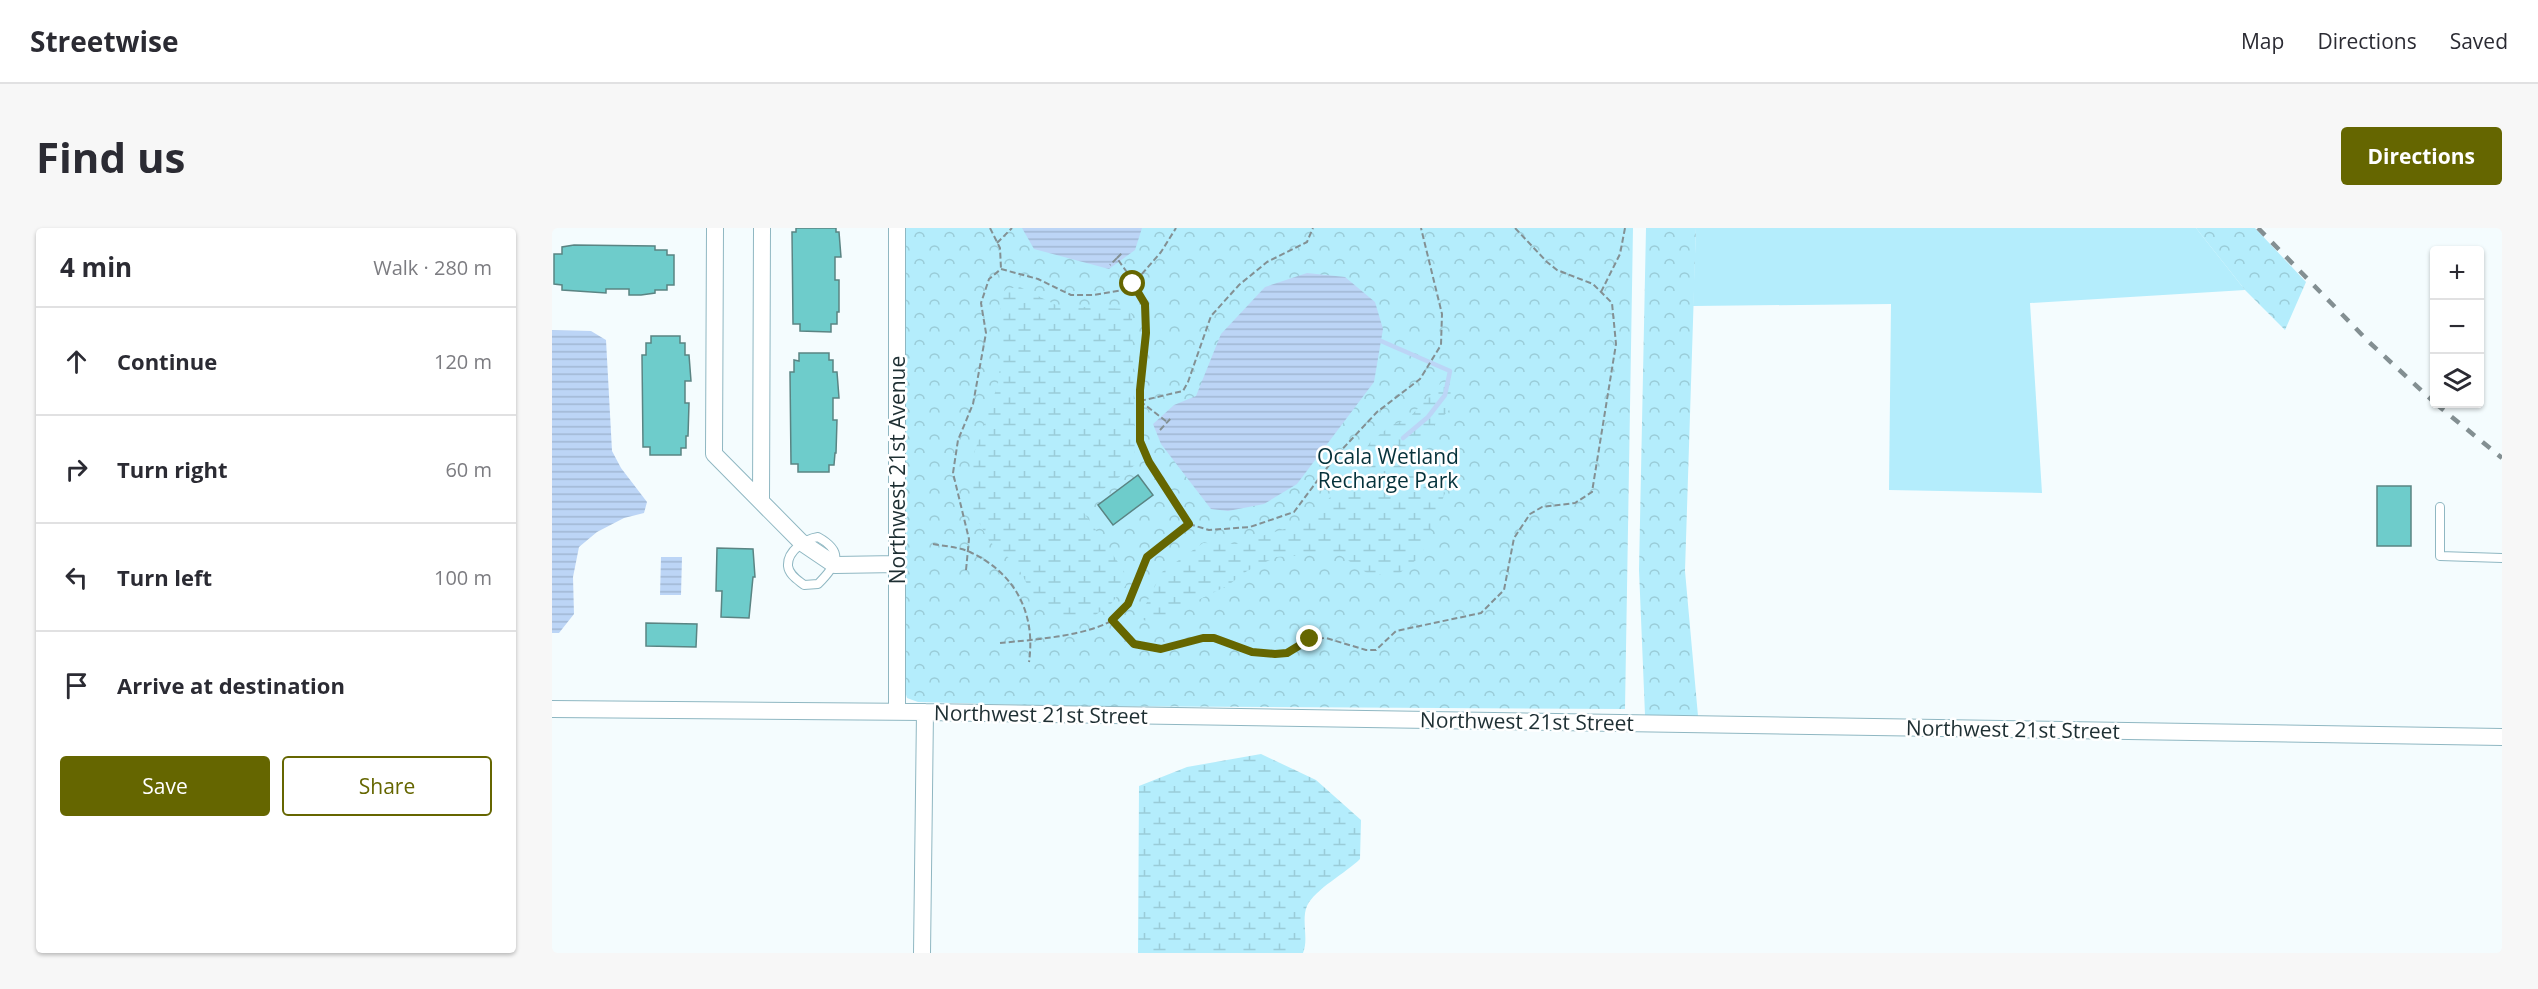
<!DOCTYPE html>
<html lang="en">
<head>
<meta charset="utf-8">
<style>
	:root { --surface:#fff; --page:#f7f7f7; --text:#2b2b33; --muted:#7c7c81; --line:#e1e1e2; --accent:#656600 }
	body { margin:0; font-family:"Open Sans",sans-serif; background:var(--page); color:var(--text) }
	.controls { position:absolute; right:18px; top:18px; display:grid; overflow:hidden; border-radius:6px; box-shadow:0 2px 4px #0004 }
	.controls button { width:54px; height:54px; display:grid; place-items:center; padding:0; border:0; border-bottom:2px solid var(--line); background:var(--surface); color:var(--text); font:30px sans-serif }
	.stop { position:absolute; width:18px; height:18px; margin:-14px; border:4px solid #656600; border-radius:50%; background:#fff }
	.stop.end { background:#656600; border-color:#fff; box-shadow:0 2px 6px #0008 }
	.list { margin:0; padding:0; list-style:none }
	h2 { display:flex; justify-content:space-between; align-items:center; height:78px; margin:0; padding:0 24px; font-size:26px }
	h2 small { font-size:20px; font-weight:400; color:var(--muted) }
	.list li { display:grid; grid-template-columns:39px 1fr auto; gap:18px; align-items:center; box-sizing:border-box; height:108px; padding:0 24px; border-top:2px solid var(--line) }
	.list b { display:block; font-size:22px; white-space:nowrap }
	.list em { font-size:20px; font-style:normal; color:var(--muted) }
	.actions { display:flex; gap:12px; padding:18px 24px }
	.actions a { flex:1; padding:14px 0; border:2px solid var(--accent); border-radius:6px; text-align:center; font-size:21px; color:var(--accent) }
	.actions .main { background:var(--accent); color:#fff }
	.icon { flex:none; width:33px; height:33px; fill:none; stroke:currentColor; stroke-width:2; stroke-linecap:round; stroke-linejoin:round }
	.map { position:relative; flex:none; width:1950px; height:725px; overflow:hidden; border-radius:6px }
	header { display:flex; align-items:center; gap:36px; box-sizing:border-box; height:84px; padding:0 30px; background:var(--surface); border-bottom:2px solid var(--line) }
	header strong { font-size:28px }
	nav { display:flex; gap:33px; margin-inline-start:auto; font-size:21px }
	.intro { display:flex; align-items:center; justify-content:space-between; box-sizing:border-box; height:144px; padding:0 36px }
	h1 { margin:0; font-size:42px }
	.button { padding:15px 27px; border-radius:6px; background:var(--accent); color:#fff; font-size:21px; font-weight:700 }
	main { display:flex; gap:36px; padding:0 36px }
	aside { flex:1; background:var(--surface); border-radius:6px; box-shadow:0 2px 4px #0004 }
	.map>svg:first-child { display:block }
	.grass { fill:#b4edfc }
	.forest { fill:url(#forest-crowns) }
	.wetland { fill:url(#wetland-marsh) }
	.water { fill:url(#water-rules) }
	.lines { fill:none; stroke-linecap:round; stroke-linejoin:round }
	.stream { stroke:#bcd5f6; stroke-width:4.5 }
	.building { fill:#6ecccb; stroke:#5a8483; stroke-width:1.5 }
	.lane-casing { stroke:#8fb7c2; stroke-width:10 }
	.street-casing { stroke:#8fb7c2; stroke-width:18 }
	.path { stroke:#839093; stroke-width:2; stroke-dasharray:6 3; stroke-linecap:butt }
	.lane { stroke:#fff; stroke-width:8 }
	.street { stroke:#fff; stroke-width:16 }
	.rail { stroke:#838f92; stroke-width:4.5; stroke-dasharray:10 10; stroke-linecap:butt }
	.route { stroke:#656600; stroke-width:8 }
	.labels { text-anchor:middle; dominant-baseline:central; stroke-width:5; stroke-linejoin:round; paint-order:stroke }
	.park-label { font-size:21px; fill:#05323b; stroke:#fff }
	.street-label { font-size:21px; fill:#1e2f33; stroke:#fff }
</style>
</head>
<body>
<header>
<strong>Streetwise</strong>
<nav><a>Map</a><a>Directions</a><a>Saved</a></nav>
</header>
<div class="intro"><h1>Find us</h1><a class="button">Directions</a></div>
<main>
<aside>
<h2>4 min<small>Walk · 280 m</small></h2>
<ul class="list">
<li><svg class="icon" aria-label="ahead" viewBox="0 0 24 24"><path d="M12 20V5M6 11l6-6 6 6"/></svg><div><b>Continue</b></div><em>120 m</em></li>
<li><svg class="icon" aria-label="right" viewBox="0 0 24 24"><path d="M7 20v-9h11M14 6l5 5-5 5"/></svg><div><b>Turn right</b></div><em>60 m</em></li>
<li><svg class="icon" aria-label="left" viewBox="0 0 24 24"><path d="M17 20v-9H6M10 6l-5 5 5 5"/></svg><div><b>Turn left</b></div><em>100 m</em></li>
<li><svg class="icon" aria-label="arrive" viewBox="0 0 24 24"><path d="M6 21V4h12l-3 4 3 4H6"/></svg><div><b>Arrive at destination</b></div></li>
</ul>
<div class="actions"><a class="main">Save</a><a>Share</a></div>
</aside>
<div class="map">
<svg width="1950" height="725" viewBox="0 0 1950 725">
	<defs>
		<pattern id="forest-crowns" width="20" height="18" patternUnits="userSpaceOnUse" patternTransform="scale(1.5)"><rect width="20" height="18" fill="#b4edfc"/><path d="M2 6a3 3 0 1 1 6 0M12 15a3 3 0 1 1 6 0" fill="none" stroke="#9accd8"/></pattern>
		<pattern id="wetland-marsh" width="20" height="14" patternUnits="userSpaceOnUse" patternTransform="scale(1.5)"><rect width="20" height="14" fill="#b4edfc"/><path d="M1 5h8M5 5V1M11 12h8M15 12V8" fill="none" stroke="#9accd8"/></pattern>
		<pattern id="water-rules" width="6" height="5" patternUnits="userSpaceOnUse" patternTransform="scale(1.5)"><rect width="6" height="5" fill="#bcd5f6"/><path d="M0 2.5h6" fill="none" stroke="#a1b7d3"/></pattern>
	</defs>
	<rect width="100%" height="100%" fill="#f4fcfe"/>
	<!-- grass -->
	<path class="grass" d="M1144,0H1644L1693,62L1478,75L1490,265L1337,262L1339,76L1141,78Z"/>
	<!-- forest -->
	<path class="forest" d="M354,0H1081L1073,481L510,478L366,474L355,470L350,453Z
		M1094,0H1144L1133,343L1146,488L1093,487L1087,342Z
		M1644,0H1703L1754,54L1733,102L1693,62Z"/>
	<!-- wetland -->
	<path class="wetland" d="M468,59L506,78L575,81L580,87L583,237L528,279L572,343L574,357L559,376L542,388L515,389L485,374L464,336L437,313L421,283L419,234L446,156L452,101L447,71L454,61Z
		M890,154L902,159L898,181L859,222L858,243L886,256L893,265L869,328L844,348L815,345L785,325L724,329L695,343L675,358L646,372L606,398L587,390L610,344L651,315L684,316L748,296L770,278L792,254L819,213L840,197L856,191Z
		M709,526L764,552L809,592L808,631C794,645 763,661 755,678C749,692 757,711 751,725H586L587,558L635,539Z"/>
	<!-- water -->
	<path class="water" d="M470,0H590L583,22L557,41L482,21Z
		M755,45L793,49L823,74L831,101L822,154L745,256L712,276L676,283L659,281L609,216L601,196L622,177L644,168L669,106L713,59Z
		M0,102L39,103L54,112L60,223L69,240L95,274L92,285L72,290L45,304L27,319L21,349L22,386L7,405H0Z
		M109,329H130L129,367H108Z"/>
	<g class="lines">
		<!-- stream -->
		<path class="stream" d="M829,113L898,143L893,167L876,189L851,210"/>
	</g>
	<!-- building -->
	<path class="building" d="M244,0H284V4H287L289,29H283V52H287V84H285V96H279V104L248,103V96H241L240,4H244Z
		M22,17L103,18V22H115V27H122V57H115V62H103V65L89,67H77V61H54V65L10,62V57L2,56V26H10V19Z
		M99,108H128V115H133V127H137L139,153H133V175H137L136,208H134V220H129V227H98V219H91L90,127H94V115H99Z
		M247,125H277V132H281V144H285L287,170H281V192H285L284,225H283L282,237H277V244H246V236H239L238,144H242V132L247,133Z
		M586,247L601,267L561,297L546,277Z
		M1825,258H1859V318H1825Z
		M165,320L201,321L203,349H201L197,390L169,389L170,363H164Z
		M94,395L145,396L144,419L94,418Z"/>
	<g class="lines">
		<!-- lane casing -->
		<g class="lane-casing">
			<path id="lane" d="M1888,279V328L1950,330
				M266,309C293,324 285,337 266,356L252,357C246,352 237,347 236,338C235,323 253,311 266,309Z"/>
		</g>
		<!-- street casing -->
		<g class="street-casing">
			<path id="street" d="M163,0L162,226L249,314L283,337L346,336
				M345,0V484
				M209,273L210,0
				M0,481L373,484L1950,509
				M370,725L373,484"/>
		</g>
		<!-- path -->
		<path class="path" d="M438,0L448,20L449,41
			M445,15L460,0
			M565,30L570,25
			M1049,64L1068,26L1073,0
			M588,173L631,163L636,154L659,88L687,57L715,34L755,14L761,0
			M588,173L615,194
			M608,202L620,189
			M637,296L657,302L698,299L742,284L783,229L825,184L868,151L889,117L890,86L869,0
			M381,316C392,318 407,319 418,324C463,345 484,385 477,434
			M414,342L417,311L401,245L406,212L421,176L434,105L429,75L437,51L449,41L486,51L519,67H541L577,61L609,24L624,0
			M560,392L582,416L609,421L651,410H662L700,424L723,426L735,425L758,411L774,410L814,422H824L844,403L929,385L952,362L962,310L978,286L990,279L1023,275L1040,264L1064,116L1060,75L1041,56L1005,42L995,34L963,0
			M448,415C478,412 541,408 565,389C582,376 585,349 594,331C600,320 626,304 637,296C624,268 594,244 588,212C581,168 600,122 593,78C590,62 574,44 565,30L558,37"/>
		<!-- lane -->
		<use href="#lane" class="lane"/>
		<!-- street -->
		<use href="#street" class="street"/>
		<!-- rail -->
		<path class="rail" d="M1706,0L1818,115L1882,174
			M1884,176L1950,230"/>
	</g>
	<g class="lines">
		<!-- route -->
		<path class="route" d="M581,56L593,76L594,105L588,162V213L597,234L637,296L595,329L576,376L560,392L582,416L609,421L651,410H662L700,424L723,426L735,425L758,411"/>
	</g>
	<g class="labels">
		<!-- park labels -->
		<g class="park-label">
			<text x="836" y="228">Ocala Wetland<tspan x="836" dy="24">Recharge Park</tspan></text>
		</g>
		<!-- street labels -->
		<g class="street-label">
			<text transform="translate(345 242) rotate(-90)">Northwest 21st Avenue</text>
			<text transform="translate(489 486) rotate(1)">Northwest 21st Street</text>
			<text transform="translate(975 493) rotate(1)">Northwest 21st Street</text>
			<text transform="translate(1461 501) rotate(1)">Northwest 21st Street</text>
		</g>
	</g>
</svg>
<div class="controls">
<button>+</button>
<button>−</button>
<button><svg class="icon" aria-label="layers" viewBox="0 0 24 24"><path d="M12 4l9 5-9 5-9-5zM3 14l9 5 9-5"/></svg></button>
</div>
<div class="stop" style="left:581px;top:56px"></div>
<div class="stop end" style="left:758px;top:411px"></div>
</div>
</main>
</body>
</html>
